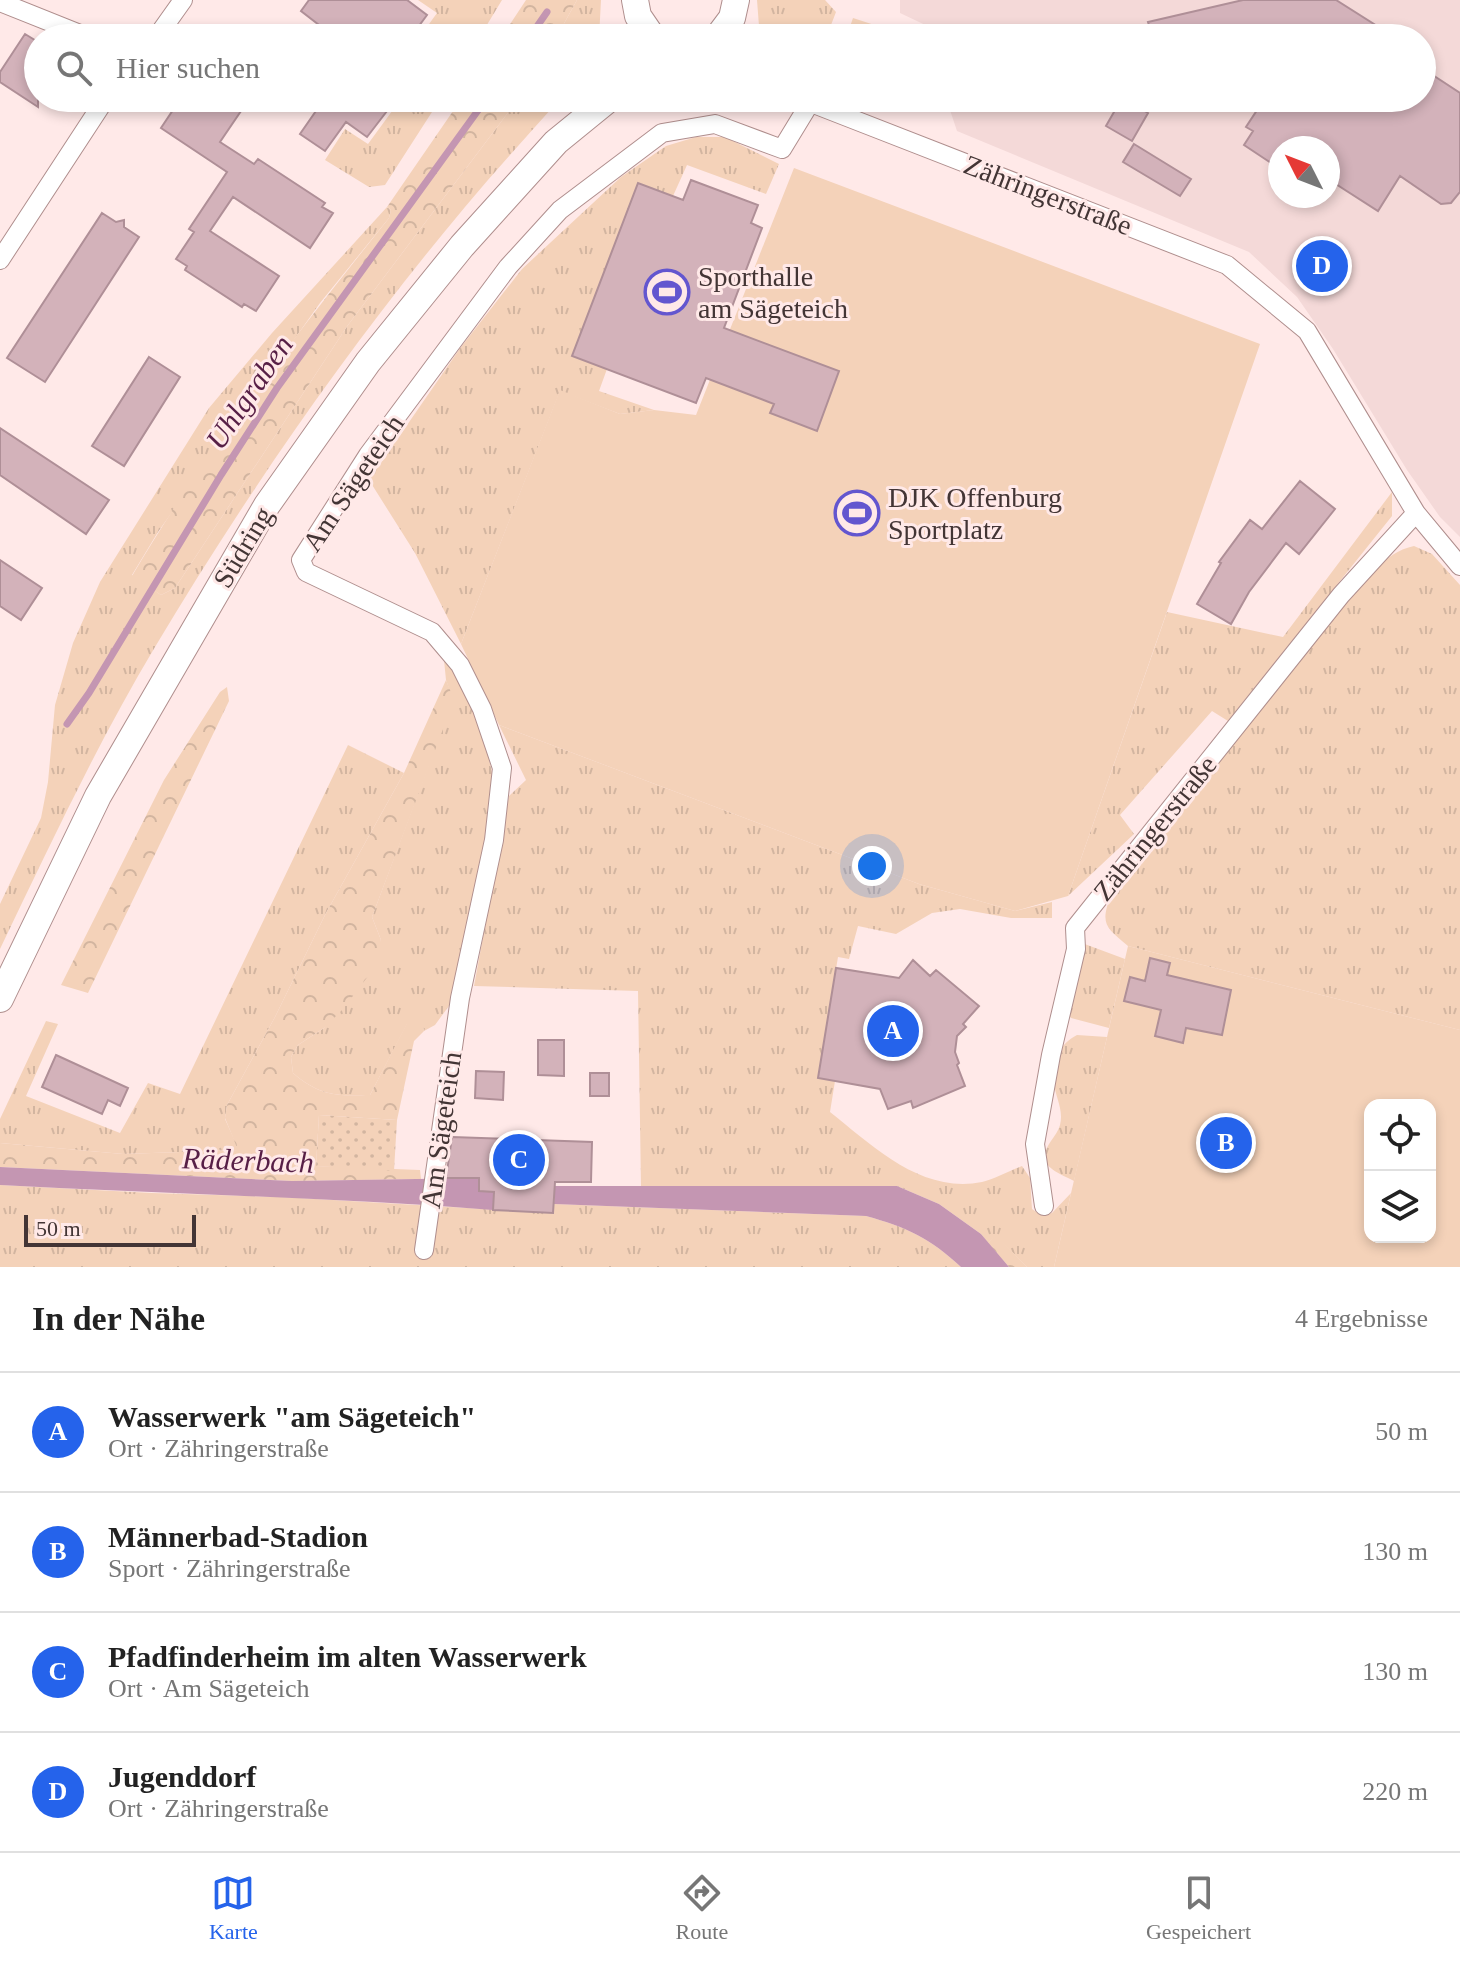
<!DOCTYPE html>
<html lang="de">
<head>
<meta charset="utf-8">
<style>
	:root { --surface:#fff; --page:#f2f2f2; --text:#222; --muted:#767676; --line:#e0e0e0; --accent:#2563eb }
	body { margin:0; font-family:Georgia,serif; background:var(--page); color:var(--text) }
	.controls { position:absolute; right:24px; bottom:24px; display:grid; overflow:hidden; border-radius:16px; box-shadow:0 4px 12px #0003 }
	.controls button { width:72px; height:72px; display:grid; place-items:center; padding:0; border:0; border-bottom:2px solid var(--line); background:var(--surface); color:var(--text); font:40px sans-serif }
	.compass { position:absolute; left:1268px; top:136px; width:72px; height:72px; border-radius:50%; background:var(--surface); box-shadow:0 4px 12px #0003; rotate:312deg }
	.scale { position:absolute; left:24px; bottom:20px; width:172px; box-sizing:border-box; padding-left:8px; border:4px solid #433535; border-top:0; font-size:22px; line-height:28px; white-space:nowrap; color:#433535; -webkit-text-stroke:6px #ffe9e8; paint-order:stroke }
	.you { position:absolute; left:872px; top:866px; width:28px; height:28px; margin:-20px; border:6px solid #fff; border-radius:50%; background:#1a73e8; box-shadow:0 0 0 12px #1a73e833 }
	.badge { display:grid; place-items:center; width:52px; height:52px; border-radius:50%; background:var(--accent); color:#fff; font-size:26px; font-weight:700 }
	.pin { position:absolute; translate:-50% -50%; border:4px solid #fff; box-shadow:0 2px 8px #0006 }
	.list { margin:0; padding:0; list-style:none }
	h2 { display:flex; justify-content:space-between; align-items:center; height:104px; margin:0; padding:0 32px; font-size:34px }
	h2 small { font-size:26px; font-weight:400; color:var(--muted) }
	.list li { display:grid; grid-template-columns:52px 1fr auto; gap:24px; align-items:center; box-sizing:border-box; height:120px; padding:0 32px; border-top:2px solid var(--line) }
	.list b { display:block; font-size:30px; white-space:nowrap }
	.list p { margin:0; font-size:26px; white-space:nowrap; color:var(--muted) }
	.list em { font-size:26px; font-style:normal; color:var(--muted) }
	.icon { flex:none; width:44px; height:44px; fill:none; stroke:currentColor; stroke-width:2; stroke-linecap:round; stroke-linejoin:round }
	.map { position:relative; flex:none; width:1460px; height:1267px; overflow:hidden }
	.search { position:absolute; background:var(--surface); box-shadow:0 4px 12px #0003; left:24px; right:24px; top:24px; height:88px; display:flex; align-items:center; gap:20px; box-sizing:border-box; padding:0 28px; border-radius:44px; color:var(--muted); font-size:30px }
	.sheet { height:584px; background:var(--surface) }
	nav { display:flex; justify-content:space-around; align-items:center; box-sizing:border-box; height:112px; border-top:2px solid var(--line); background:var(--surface); font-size:22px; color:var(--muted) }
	nav a { display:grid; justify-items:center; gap:4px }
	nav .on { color:var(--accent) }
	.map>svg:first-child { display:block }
	.built { fill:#f4d9d8; fill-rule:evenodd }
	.grass { fill:url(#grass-tufts) }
	.forest { fill:url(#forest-crowns) }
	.park { fill:url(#park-dots) }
	.pitch { fill:#f4d2b9; fill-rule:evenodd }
	.water { fill:#c496b2 }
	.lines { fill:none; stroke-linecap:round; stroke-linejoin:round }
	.stream { stroke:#c496b2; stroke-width:7 }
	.building { fill:#d3b2ba; stroke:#af8f97; stroke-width:2 }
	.street-casing { stroke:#af8e8d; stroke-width:20 }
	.secondary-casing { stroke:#af8e8d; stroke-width:28 }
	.street { stroke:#fff; stroke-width:18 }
	.secondary { stroke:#fff; stroke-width:26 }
	.labels { text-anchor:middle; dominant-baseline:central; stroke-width:6; stroke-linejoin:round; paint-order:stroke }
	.street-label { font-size:28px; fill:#433535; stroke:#ffe9e8 }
	.poi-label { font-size:28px; fill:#433535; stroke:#ffe9e8; text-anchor:start }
	.water-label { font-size:30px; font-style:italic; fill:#571f46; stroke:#ffe9e8 }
</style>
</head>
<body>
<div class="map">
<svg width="1460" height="1267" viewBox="0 0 1460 1267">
	<defs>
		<pattern id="grass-tufts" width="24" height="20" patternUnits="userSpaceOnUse" patternTransform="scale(2)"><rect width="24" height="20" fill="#f4d2b9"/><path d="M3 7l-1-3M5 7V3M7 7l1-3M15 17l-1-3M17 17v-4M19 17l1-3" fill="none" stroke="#d2b5a0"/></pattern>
		<pattern id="forest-crowns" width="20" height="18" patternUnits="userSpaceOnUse" patternTransform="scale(2)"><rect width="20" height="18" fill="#f4d2b9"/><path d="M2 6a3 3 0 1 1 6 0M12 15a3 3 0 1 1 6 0" fill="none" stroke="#d2b5a0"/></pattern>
		<pattern id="park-dots" width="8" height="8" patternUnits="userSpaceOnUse" patternTransform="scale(2)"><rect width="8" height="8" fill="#f4d2b9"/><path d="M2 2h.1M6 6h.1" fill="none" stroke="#d2b5a0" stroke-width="1.8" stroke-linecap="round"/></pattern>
	</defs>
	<rect width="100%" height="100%" fill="#ffe9e8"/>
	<!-- built -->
	<path class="built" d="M900,0H1460V537L1440,517L1407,470L1333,349L1297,297L1249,252L957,131L946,98H1422V38H939L938,31L900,13ZM1280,148H1328V196H1280Z"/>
	<!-- grass -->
	<path class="grass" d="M418,0H502L479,38H419L437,13Z
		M577,0H601L599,38H556Z
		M757,0H825L836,12L826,38H772L759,26Z
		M853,18L899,33V38H846Z
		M383,98H441L385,185L369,187L325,160L345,129L368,144L395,107Z
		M519,98H561C529,134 496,170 465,207C350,344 247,493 155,647C97,744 49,847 0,949V904L41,818L48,782L55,705L73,643L100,582L209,408L272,333L387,207L391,210L389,218L320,303L158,532L132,575L161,595L175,588L348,325Z
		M696,137H725L779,164L766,194L687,165L673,196L638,183L573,356L607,369L599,391L654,410L620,414L560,391L461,644L415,553L369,480L461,347L522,269L621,177L666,146Z
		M1392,492V516L1228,721L1212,711L1120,815L1134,834L1068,896L1167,612L1283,637Z
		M1414,546L1432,554L1460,585V1030L1128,946C1105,927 1100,924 1111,895L1344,604C1364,582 1384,552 1414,546Z
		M444,660L457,673L479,719L493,776L489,820L457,995L435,1025L424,1031L422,1024H407L370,1095C336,1096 320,1096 293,1073L291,1057L298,1045L324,1028L381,940L372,917L453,700L446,680Z
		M499,725L919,884L1015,911L1052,902V918H1011L960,909L932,913L896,934L858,926L849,959L838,957L818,1077L835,1081L830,1112C873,1146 921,1194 982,1182C995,1179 1009,1171 1022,1166L1030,1178L1032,1209L1041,1215L1052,1213L1071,1193L1054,1267H1027L996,1236L988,1243L981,1234L939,1204L897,1186H641L638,991L474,986L509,796L526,780Z
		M348,745L404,773L326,913L275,1017L227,1105L225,1119L239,1150L123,1154L0,1143V1119L46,1021L58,1024L26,1096L120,1133L148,1083L180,1094Z
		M1082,943L1125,959L1109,1028L1071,1018L1067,1012Z
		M1077,1035L1107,1037L1074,1181C1065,1176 1047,1170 1045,1159C1043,1146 1057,1137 1060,1125C1064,1109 1055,1097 1054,1082C1053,1061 1059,1044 1077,1035Z
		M0,1185L152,1193L282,1197L553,1213L554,1204L866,1216C906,1227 930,1238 961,1267H0Z"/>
	<!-- forest -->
	<path class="forest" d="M526,0H577L556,38H501Z
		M462,98H519L348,325L175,588L161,595L132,576C207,449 297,333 389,218L391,210L387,207Z
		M446,680L454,700L372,917L381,940L372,971L343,1009L324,1028L298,1045L291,1057L293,1073C320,1096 336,1096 370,1095L407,1023L415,1021L423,1024L424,1031L414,1041L397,1120L319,1115L316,1166L420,1170L421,1179L292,1181L0,1167V1143L123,1154L238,1150L225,1118L227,1105L275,1017L326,913L404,773Z
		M227,687L229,701L88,993L61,985L164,780L220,692Z
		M996,1235L1027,1267H1009L988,1243Z"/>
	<!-- park -->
	<path class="park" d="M319,1115L397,1120L394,1171L316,1166Z"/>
	<!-- pitch -->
	<path class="pitch" d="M794,168L1260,344L1068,896L1015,911L919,884L499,725L461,644L560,390L620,414L654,410L696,415Z
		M1128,946L1460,1030V1267H1054ZM1370,1105H1430V1237H1370Z"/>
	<!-- water -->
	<path class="water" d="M0,1167L292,1181L479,1178V1191L494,1192L493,1210C329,1197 164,1194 0,1185Z
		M555,1186H897L939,1204L981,1234L1009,1267H961C930,1238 906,1227 866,1216L554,1204Z"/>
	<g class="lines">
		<!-- stream -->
		<path class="stream" d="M529,38L547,12
			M67,724L89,693L221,475L277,388L487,98"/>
	</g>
	<!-- building -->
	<path class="building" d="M309,0H407L427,15L410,38H310L319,25L301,11Z
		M1243,0H1336L1396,38H1153L1148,22Z
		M25,34L38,42V107L0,82V72Z
		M1422,68L1460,93V192L1451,203L1441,204L1400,176L1378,211L1328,179V148H1280V169L1244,145L1253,131L1246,127L1265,98H1422Z
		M181,98H222L241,111L220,142L254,164L258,159L325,203L322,207L333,213L310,248L233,197L210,231L279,276L256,311L244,304L242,307L185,270L187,266L176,259L194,232L189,229L227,172L161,128Z
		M325,98H369L387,111L367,137L346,122L325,151L300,134Z
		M1122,98L1148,113L1132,141L1106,126Z
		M1134,144L1191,179L1180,196L1123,162Z
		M691,180L758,205L751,223L762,228L724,328L839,371L817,431L770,413L774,404L706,378L696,403L572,356L638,183L683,200Z
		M102,213L116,222L124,220V227L139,237L45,382L7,358Z
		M149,357L180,377L124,466L92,446Z
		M0,428L109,500L86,534L0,475Z
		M1300,481L1335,509L1299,554L1286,543L1249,592L1231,624L1197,604L1221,563L1219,562L1250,520L1262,529Z
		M0,560L42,588L21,620L0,606Z
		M1150,958L1170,963L1167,975L1231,990L1222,1035L1186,1028L1183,1043L1155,1036L1161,1010L1124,1001L1130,977L1145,981Z
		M913,960L930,976L936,970L979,1006L963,1024L966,1027L957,1036L955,1052L959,1063L957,1065L965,1086L913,1108L911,1101L888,1109L880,1089L818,1078L836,968L899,978Z
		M538,1040H564V1076L538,1075Z
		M56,1055L128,1088L120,1106L108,1100L102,1114L42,1087Z
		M476,1071L504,1072L503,1100L475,1098Z
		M590,1073H609V1096H590Z
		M452,1137L592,1142L591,1182H555L553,1213L493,1210L494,1192L479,1191V1178H446Z"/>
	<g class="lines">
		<!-- street casing -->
		<g class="street-casing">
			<path id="street" d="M0,2L90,38
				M156,38L183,0
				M801,99L1227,265L1307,331L1416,513L1460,566
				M0,260L106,98
				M1044,1206L1035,1144L1051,1055L1076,949L1075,928L1341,595L1416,513
				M424,1250L460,998L494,840L502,768L482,709L460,665L432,632L306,572L301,560L368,455L508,267L560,210L662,133L715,124L782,149L810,103"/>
		</g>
		<!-- secondary casing -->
		<g class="secondary-casing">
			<path id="secondary" d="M635,0L638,16L653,38
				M717,38L732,18L736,0
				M0,999L98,796L267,505L368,362L462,246L556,142L610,98"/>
		</g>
		<!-- street -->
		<use href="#street" class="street"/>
		<!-- secondary -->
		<use href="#secondary" class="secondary"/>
	</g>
	<!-- icons -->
	<defs>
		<g id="stadium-ring" transform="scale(2.3)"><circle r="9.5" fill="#ffe9e8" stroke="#6356cf" stroke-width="1.5"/><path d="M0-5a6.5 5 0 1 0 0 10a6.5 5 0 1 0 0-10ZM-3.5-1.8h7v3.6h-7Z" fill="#6356cf"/></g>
	</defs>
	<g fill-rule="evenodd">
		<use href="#stadium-ring" x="667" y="292"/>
		<use href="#stadium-ring" x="857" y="513"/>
	</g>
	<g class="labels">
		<!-- street labels -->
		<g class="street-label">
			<text transform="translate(1048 195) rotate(21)">Zähringerstraße</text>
			<text transform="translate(353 483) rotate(-56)">Am Sägeteich</text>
			<text transform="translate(243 547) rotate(-59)">Südring</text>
			<text transform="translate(1155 828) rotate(-51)">Zähringerstraße</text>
			<text transform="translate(441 1130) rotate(-82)">Am Sägeteich</text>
		</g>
		<!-- poi labels -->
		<g class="poi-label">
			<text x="698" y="276">Sporthalle<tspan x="698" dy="32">am Sägeteich</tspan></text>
			<text x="888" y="497">DJK Offenburg<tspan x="888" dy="32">Sportplatz</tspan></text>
		</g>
		<!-- water labels -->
		<g class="water-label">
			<text transform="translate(249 392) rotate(-56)">Uhlgraben</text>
			<text transform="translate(248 1160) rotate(2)">Räderbach</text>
		</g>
	</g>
</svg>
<div class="controls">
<button><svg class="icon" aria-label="locate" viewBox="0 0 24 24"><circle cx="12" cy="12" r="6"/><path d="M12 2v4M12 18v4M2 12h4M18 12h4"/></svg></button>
<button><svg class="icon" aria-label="layers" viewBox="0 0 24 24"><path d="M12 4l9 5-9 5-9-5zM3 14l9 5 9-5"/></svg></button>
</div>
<svg class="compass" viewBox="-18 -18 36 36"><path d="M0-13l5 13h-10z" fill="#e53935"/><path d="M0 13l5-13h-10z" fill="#767676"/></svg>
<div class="scale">50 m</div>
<div class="you"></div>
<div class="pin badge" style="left:893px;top:1031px">A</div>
<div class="pin badge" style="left:1226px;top:1143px">B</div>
<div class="pin badge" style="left:519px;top:1160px">C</div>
<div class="pin badge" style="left:1322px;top:266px">D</div>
<div class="search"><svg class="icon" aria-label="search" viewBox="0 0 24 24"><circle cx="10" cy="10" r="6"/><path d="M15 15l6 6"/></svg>Hier suchen</div>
</div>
<section class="sheet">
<h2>In der Nähe<small>4 Ergebnisse</small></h2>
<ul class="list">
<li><span class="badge">A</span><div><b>Wasserwerk &quot;am Sägeteich&quot;</b><p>Ort · Zähringerstraße</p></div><em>50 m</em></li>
<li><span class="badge">B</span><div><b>Männerbad-Stadion</b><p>Sport · Zähringerstraße</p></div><em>130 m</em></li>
<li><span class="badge">C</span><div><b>Pfadfinderheim im alten Wasserwerk</b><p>Ort · Am Sägeteich</p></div><em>130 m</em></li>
<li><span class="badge">D</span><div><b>Jugenddorf</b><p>Ort · Zähringerstraße</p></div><em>220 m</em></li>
</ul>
</section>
<nav>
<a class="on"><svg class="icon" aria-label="map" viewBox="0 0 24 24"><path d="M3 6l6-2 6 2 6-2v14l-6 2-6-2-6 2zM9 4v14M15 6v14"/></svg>Karte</a>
<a><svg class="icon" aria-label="directions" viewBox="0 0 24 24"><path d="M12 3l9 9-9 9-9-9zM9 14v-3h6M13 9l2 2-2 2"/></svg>Route</a>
<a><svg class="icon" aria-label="saved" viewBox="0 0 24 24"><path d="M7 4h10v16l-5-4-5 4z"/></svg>Gespeichert</a>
</nav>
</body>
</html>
